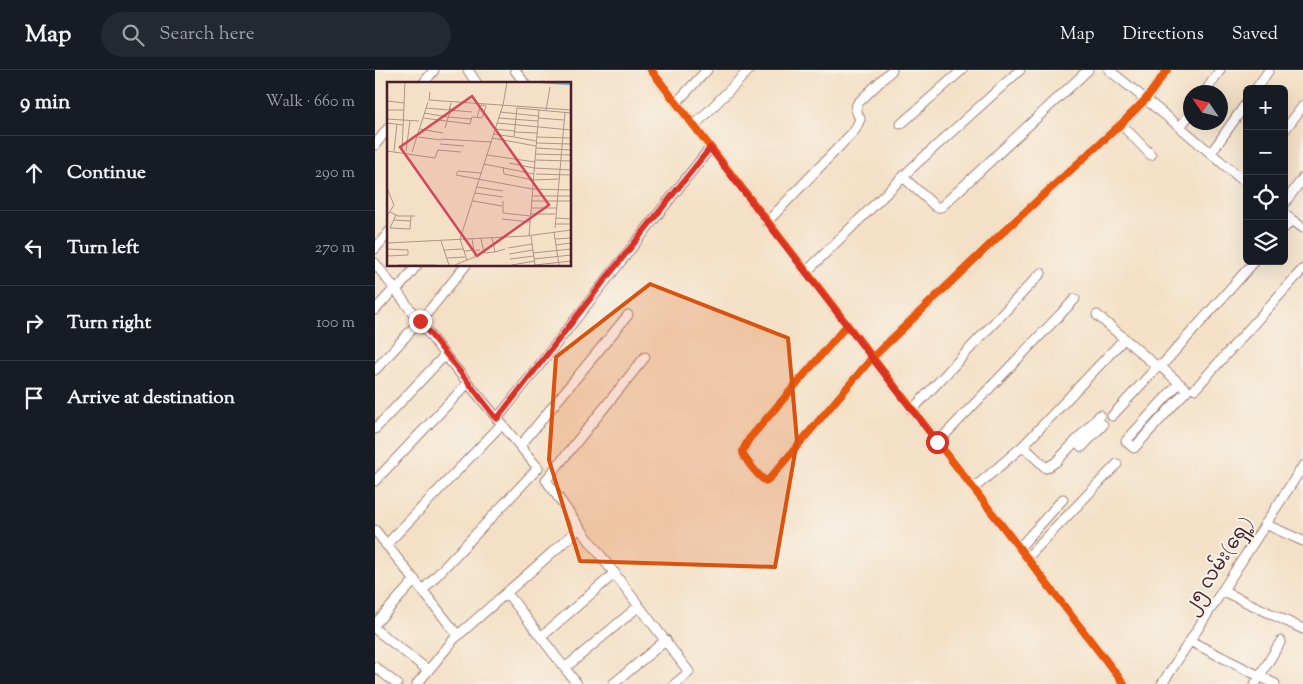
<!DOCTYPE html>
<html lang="en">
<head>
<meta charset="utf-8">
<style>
	:root { --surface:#171b24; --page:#242831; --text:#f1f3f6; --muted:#9ea1a6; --line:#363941 }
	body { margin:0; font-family:"Sorts Mill Goudy","Noto Sans Myanmar",serif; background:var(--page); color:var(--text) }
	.controls { position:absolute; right:15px; top:15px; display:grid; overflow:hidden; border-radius:8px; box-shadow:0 5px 20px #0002 }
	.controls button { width:45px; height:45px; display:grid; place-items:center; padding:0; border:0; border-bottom:1px solid var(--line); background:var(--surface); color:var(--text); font:25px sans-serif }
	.compass { position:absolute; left:808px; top:15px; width:45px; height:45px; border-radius:50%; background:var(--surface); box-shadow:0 5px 20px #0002; rotate:305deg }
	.stop { position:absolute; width:15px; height:15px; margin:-11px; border:4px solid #d93025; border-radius:50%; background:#fff }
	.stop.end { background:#d93025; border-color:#fff; box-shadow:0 1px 5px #0008 }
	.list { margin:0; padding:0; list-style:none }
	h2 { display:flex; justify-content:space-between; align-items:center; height:65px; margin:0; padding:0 20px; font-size:21px }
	h2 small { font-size:16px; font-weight:400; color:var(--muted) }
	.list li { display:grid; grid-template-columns:32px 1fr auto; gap:15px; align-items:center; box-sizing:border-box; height:75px; padding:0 20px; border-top:1px solid var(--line) }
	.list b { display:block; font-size:19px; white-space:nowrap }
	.list em { font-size:16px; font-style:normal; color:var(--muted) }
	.icon { flex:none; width:28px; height:28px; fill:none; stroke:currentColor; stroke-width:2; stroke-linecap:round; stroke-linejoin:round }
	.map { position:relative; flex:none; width:928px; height:614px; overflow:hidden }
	header { display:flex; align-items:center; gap:30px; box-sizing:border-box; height:70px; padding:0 25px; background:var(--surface); border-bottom:1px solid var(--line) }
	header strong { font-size:24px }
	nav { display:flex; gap:28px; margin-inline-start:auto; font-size:18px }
	.search { width:350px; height:45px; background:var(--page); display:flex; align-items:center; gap:12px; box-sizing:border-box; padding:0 18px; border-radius:28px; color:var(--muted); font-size:19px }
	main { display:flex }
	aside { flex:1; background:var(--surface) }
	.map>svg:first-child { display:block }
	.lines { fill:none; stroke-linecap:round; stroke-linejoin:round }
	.minor-casing { stroke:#9f8078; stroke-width:11 }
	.minor { stroke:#fff; stroke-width:9 }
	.cycleway-casing { stroke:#f7f3e8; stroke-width:11 }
	.cycleway { stroke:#e8590c; stroke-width:8 }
	.route { stroke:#d93025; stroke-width:6 }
	.marked { fill:#d8530f; fill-opacity:0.2; stroke:#d8530f; stroke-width:4; stroke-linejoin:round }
	.labels { text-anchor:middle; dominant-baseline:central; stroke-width:4; stroke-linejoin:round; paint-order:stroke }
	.street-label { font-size:19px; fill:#4a1f2b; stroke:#f7f3e8 }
	.inset-river { fill:none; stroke:#66abdb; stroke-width:2.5 }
	.inset-road { fill:none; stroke:#b09388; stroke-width:1 }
	.view { fill:#d1495b; fill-opacity:0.15; stroke:#d1495b; stroke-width:2.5 }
	.inset-edge { fill:none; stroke:#4a1f2b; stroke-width:2.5 }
</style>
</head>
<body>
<header>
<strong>Map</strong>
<div class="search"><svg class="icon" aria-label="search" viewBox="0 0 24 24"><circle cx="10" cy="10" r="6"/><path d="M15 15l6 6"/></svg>Search here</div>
<nav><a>Map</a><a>Directions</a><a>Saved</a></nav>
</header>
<main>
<aside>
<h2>9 min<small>Walk · 660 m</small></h2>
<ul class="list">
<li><svg class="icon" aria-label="ahead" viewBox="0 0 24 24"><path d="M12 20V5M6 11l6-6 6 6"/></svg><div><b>Continue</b></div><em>290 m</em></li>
<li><svg class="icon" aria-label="left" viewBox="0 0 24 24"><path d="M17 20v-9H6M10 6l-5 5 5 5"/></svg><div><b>Turn left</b></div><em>270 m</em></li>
<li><svg class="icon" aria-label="right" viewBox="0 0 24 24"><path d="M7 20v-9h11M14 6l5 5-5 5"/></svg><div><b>Turn right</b></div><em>100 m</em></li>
<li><svg class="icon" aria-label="arrive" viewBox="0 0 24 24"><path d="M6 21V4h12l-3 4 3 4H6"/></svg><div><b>Arrive at destination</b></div></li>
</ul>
</aside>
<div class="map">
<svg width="928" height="614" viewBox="0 0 928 614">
	<rect width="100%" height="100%" fill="#f7f3e8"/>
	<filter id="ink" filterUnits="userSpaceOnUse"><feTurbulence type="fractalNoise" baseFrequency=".02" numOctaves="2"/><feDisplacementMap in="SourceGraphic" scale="10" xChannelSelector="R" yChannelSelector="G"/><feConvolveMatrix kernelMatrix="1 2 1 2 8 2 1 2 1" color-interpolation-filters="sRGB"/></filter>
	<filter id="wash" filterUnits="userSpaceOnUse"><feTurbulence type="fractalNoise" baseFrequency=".0096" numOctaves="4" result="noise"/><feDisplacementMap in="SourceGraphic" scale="20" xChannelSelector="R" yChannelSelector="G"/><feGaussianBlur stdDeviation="1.12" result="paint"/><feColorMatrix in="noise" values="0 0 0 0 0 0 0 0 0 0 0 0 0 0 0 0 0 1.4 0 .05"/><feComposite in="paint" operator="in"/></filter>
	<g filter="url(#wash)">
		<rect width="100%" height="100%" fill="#f4e0c6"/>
	</g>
	<g filter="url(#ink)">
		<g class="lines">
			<!-- minor casing -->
			<g class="minor-casing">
				<path id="minor" d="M93,0L102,14
					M140,0L150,14
					M276,0L749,614
					M734,0L805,57L872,114
					M48,14L59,0
					M881,19L894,0
					M830,22L845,0
					M301,33L332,0
					M526,54L587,0
					M746,54L776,85
					M319,56L374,0
					M805,57L816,43
					M909,61L928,36
					M0,75L14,57
					M836,83L872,32
					M528,107L561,137H566L713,0
					M909,134L928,108
					M909,144L928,158
					M392,152L480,60L485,49L481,40L482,34L517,0
					M909,158L917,150
					M0,179L14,162
					M0,193L70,285
					M431,202L540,95L645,0
					M22,220L42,195
					M0,240L20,218
					M722,245L780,295H784L789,293L880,191
					M472,255L374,369C372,373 369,377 368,381C367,387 385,408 391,411L396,407L497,288L628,162L746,54L771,29L792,0
					M0,300L53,242L91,195
					M820,319L928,199
					M537,340L666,203
					M737,346L784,295L812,320L759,378L751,371L804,313
					M122,349L335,78
					M0,359L70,285L163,398L48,520
					M701,371L707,377L728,355L721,349
					M562,373L700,229
					M145,376L253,245
					M648,376L671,398L681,392L725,345
					M0,411L93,313
					M599,418L648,376L749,269
					M890,454L928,471
					M205,458L314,602L300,614
					M0,460L81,563L82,566L80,568
					M11,475L126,355
					M644,478L688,429
					M652,488L742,394
					M848,521L928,559
					M132,523L202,614
					M0,554L40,510
					M0,559L53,600
					M166,567L240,503
					M815,571L900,614
					M0,597L22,614
					M190,598L264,536
					M42,614L80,568L205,458L171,410L270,287
					M238,614L291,570
					M787,614L928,396
					M880,614L906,571"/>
			</g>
			<!-- minor -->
			<use href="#minor" class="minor"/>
			<!-- cycleway casing -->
			<g class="cycleway-casing">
				<path id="cycleway" d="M276,0L749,614
					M472,255L374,369C372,373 369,377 368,381C367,387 385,408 391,411L396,407L497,288L628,162L746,54L771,29L792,0"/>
			</g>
			<!-- cycleway -->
			<use href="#cycleway" class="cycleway"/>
		</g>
	</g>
	<g class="lines" filter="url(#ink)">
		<!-- route -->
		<path class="route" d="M45,251L122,349L229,211L335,78L562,372"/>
	</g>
	<!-- marked area -->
	<path class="marked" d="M275,214L413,268L422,371L400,497L205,491L174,390L181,287Z"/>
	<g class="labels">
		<!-- street labels -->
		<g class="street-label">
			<text transform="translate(844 496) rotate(-57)">၂၅ လမ်း(ရှေ့)</text>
		</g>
	</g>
	<!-- overview -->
	<g transform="translate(12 12)">
		<rect width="184" height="184" fill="#f4e0c6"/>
		<path class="inset-river" d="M154,0L184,2"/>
		<path class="inset-road" d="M43,10L42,18L184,28M0,19L17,21M39,26L62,28L64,21M0,28H17M62,28L85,30M159,28L163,5M113,30L151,34M37,31L61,35M61,35L85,37M36,36L83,42L85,35L95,36L99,24L94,23L90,35M111,36L151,39M151,36L177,38M0,37L16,38M16,38L32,39M0,41L16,43M110,41L184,48M58,46L64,26M33,47L56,51M108,47L128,49M128,50L150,51M106,52L127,55M31,55L54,58M150,55L184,56M105,56L149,64M54,57L104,60M149,59L127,55L130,26L184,31M149,61L184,62M53,62L77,64M149,66L184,68M0,69L48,76L51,68L74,70M7,69L10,42M15,69L18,0M19,69L23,39M25,70L41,20M148,72L184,73M100,73L148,80M148,78L184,79M122,81L147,86L184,88M97,82L147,92M116,85L117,92L146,98L172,97M94,91L71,89L69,93L145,107L184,108M149,92L184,93M90,105L116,109M0,106L7,123L0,134M88,111L116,115M145,114H184M86,119L115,124M116,119V131L143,134M144,119H184M144,126H170M3,130L11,134H28M143,132H168M9,133L3,146L23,147L24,134M169,136L184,137M115,137L143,140M7,138L24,139M168,142H184M168,146L178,30M167,150L172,183M142,154L152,28M144,154L148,183M105,156L108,170L118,167M94,157L97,171L108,170M168,157L183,156M54,159L62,183M0,161L139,154L184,148M169,163L184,161M121,166L145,162M0,167L21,168V173L0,174M57,168L76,167M77,169L93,168M146,171L184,167M122,172L146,168M60,176L78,175M123,177L147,174M147,177L184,173M80,178L88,175L85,157M11,183H49M68,183L80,178L73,157L116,23L120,0M125,183L147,179M148,183L184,179"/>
		<path class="view" d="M85,14L162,123L90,174L13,65Z"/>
		<rect width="184" height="184" class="inset-edge"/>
	</g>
</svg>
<div class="controls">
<button>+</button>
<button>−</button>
<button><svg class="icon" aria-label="locate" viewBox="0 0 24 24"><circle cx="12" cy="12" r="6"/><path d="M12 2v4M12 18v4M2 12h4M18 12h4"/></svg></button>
<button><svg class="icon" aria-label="layers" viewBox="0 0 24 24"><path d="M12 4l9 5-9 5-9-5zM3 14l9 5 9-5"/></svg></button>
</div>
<svg class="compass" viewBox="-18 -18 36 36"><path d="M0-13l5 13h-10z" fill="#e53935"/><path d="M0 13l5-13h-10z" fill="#9ea1a6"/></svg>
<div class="stop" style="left:562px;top:372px"></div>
<div class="stop end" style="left:45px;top:251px"></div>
</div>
</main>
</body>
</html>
